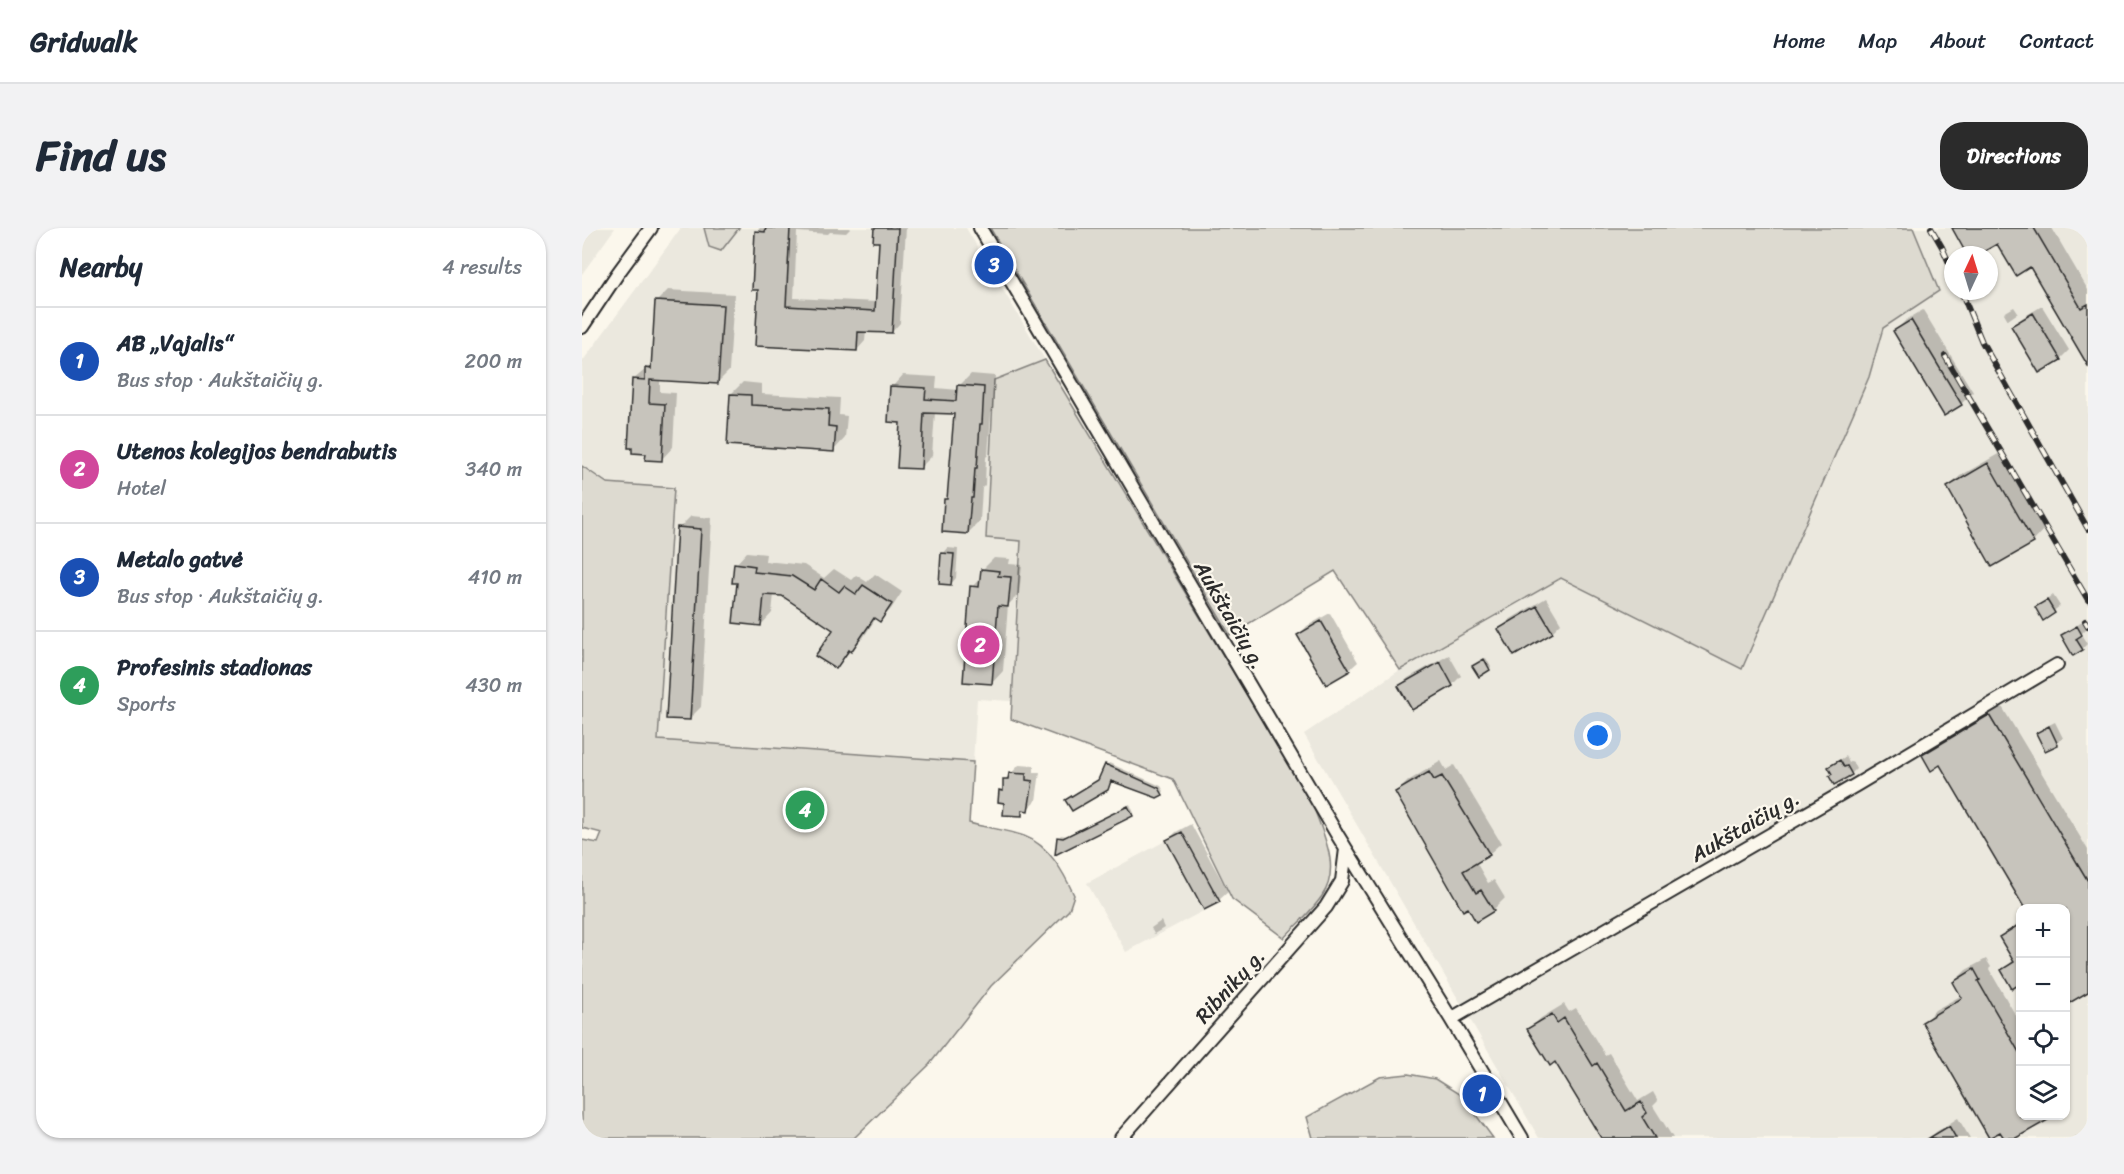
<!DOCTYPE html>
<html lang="en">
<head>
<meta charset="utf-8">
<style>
	:root { --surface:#fff; --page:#f2f2f3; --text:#1f2937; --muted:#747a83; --line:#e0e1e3; --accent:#2b2b2b }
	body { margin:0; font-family:Sriracha,sans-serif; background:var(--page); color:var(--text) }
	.controls { position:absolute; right:18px; bottom:18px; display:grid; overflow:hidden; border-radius:12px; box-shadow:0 2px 4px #0004 }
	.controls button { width:54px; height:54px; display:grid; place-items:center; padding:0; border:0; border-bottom:2px solid var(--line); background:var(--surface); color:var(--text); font:30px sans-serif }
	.compass { position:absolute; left:1362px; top:18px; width:54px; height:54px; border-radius:50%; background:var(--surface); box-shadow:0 2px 4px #0004; rotate:4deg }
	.you { position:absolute; left:1016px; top:508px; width:21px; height:21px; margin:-15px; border:4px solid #fff; border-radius:50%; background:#1a73e8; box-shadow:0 0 0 9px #1a73e833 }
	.badge { display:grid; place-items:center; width:39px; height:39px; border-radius:50%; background:var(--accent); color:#fff; font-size:20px; font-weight:700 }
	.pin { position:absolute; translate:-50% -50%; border:3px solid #fff; box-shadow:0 2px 6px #0006 }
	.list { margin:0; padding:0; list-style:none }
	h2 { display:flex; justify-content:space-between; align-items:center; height:78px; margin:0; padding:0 24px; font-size:26px }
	h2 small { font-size:20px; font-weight:400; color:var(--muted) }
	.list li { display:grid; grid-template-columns:39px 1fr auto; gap:18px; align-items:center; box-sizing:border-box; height:108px; padding:0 24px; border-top:2px solid var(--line) }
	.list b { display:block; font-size:22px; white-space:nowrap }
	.list p { margin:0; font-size:20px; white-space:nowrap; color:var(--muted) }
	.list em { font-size:20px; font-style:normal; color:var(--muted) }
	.icon { flex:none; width:33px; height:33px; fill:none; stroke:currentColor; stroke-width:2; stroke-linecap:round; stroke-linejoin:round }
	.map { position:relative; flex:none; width:1506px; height:910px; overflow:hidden; border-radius:24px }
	header { display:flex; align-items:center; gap:36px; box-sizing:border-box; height:84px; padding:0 30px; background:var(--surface); border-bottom:2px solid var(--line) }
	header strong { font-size:28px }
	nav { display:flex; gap:33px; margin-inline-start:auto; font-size:21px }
	.intro { display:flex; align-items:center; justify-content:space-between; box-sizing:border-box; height:144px; padding:0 36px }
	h1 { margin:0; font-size:42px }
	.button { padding:15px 27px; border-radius:24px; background:var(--accent); color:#fff; font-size:21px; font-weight:700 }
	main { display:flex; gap:36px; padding:0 36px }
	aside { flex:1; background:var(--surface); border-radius:24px; box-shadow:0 2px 4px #0004 }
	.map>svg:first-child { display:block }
	.built { fill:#ebe8de; fill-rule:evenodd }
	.green { fill:#dddad0; stroke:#84827e; stroke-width:1.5 }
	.shadow { fill:#0003 }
	.building { fill:#c7c4bc; stroke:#2b2b2b; stroke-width:1.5 }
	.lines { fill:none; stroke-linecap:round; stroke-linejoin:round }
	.street-casing { stroke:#2b2b2b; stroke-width:16 }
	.street { stroke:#fbf7ec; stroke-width:12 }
	.rail-casing { stroke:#2b2b2b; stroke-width:6 }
	.rail { stroke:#fbf7ec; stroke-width:4; stroke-dasharray:11; stroke-linecap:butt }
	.labels { text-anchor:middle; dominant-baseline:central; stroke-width:4.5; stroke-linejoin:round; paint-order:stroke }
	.street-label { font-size:21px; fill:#2b2b2b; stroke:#fbf7ec }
</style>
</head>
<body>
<header>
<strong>Gridwalk</strong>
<nav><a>Home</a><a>Map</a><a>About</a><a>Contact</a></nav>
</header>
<div class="intro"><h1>Find us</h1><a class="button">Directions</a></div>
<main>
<aside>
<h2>Nearby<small>4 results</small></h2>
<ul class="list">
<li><span class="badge" style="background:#1a4fb4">1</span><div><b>AB „Vajalis“</b><p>Bus stop · Aukštaičių g.</p></div><em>200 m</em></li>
<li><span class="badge" style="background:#d1479c">2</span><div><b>Utenos kolegijos bendrabutis</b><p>Hotel</p></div><em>340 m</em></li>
<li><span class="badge" style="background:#1a4fb4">3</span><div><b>Metalo gatvė</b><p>Bus stop · Aukštaičių g.</p></div><em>410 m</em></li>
<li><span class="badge" style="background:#2e9e5b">4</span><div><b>Profesinis stadionas</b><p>Sports</p></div><em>430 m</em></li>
</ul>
</aside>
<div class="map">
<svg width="1506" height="910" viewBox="0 0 1506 910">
	<rect width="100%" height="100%" fill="#fbf7ec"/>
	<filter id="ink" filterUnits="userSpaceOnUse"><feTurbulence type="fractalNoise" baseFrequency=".0167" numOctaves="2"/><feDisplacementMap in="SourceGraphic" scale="12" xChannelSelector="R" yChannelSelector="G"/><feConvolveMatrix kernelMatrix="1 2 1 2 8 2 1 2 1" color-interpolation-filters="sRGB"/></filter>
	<g filter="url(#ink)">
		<!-- built -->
		<path class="built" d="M0,0H33L0,46Z
			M99,0H384L463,132L412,152L404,310L439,313L429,473L395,471L391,534L76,512L92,261L25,255L0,238V134Z
			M1331,0H1506V910H957L722,506L818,442L979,350L1160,441L1287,149L1301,100L1357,63ZM1371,27H1407V63H1371ZM1438,680H1484V888H1438Z
			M600,604L638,674L544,724L505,655Z"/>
		<!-- green -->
		<path class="green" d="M157,0L139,23L127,19L122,0Z
			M408,0H1331L1357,63L1301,100L1287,149L1160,441L979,350L818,442L753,343L648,407Z
			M463,132L730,575C740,604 760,639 740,668C730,683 715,696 702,710L650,671L591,551L429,491L439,313L404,310L412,152Z
			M0,238L25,255L92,260L76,512L391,534L387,595C405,600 425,602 442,608C467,617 482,645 492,667L487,682L409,758L347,837L272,910H0V612L16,615L20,605L0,600Z
			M826,846L853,851L880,868L911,910H731L725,889L798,849Z"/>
		<!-- shadow -->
		<path class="shadow" d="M178,0H269L264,5L248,4L246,6L215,4L212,70L295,74L298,13L293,0H324L318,95L310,104L284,103L283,113L275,122L174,116L177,61L174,4Z
			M1371,0H1470L1506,62V135L1448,37L1416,14L1393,27H1386Z
			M86,62L152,66L147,143L136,154L78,151V164L94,165L91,219L80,231L51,152L71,135L74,74Z
			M1460,78L1487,122L1478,131L1431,99L1440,90Z
			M1432,79L1436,85L1426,92L1422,85Z
			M1341,82L1391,164L1379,176L1313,103L1324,92Z
			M389,146L413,148L411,183L409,185L406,227L404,229L403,257L400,260L398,293L386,305L364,272L367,268L374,185L353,184L350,228L338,240L319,193L310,159L321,147L355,149L354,160L377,162V158Z
			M161,154L180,156V166L258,170L257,187L265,188L263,210L252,222L149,166Z
			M1418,225L1462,302L1451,314L1366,259L1378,248Z
			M109,288L130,290L119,479L107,491L97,300Z
			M366,320L376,321L374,350L369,356L361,326Z
			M165,324L184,326L183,333L222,337L242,350L252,341L269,352L274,347L285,354L293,346L320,364L309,381L298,392L294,390L281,410L253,439V402L201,367L192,366L190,385L179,397L157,354L154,336Z
			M412,330L428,331L427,336L440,337L437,366L426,377L421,443L410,455L390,359L399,349L400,342Z
			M1471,367L1478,378L1461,391L1455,380Z
			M964,370L979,395L970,404L918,401L927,392Z
			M748,385L776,434L767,442L717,407L725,398Z
			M1501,393L1505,400L1499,406L1505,416L1500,421L1481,408Z
			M867,427L879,448L870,457L818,458L826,450Z
			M904,430L909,439L907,441L895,436Z
			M1419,477L1506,622V762L1484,776V680L1359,535L1342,528L1353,516Z
			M1473,494L1481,510L1475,515L1464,521L1456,505L1461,500Z
			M1264,528L1267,535L1270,533L1274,541L1269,546L1252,545L1248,539Z
			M859,533L864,542L872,537L919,615L907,626L894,634L906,655L912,652L923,670L911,682L895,692L814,565L826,553Z
			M527,535L579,558L582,563L580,566L530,551L525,560L518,552Z
			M437,537L452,538V544H458L454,573L439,587L424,573L418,563L422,559L423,552Z
			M548,576L552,585L550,587L475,625L476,610L479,607L485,608Z
			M609,596L646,664L637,672L586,612L594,604Z
			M579,693L582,700L572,706L569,700Z
			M1438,693V754L1430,759L1421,743L1432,731L1419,710Z
			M1404,731L1409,739L1407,741L1438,795V888H1470L1431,910H1424L1342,794L1353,782L1380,767L1372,754L1384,742Z
			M982,776L987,784L994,780L1023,827L1027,825L1056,873L1071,864L1076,873L1071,878L1091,910H1021L974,832L947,801L959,790Z
			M1376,890L1388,910H1348L1354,904Z
			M1506,902V910H1492Z"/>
		<!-- building -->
		<path class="building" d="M184,0H208L204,78L293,83L297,14H291L292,0H316L310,105L276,104L275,123L173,118L176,62H170L173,3L183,4Z
			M1370,0H1452L1499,80L1506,76V138L1448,39L1434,48L1415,16L1396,27H1385Z
			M73,73L141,77L136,156L68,152L67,175L83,176L80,233L63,232L64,226L50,225V220H46L50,151L63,152V140L69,141Z
			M1451,85L1479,132L1457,145L1429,98Z
			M1329,92L1380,177L1362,188L1311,103Z
			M375,157L402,159L400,196H398L395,240H393L391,270H389L386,306L360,304L362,271H365L372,186L342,185L339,241L315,240L318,195L306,194L308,158L344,160L343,171L374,173Z
			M148,166L169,167V177L247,181L246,198L254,199L252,224L145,217Z
			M1406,235L1452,315L1410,339L1365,259Z
			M95,299L119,301L108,492L84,491Z
			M359,325L372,326L369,357L357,356Z
			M152,335L173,338L172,344L210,348L232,362L239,351L257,364L262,358L274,366L281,357L310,376L298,394L292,390L269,424L267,422L254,441L233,428L251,402L200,368L182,367L179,398L151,395L155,355H150Z
			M399,341L417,343L416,348L429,349L426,379L416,378L410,456L381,454L388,358L397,359Z
			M1465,372L1473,385L1461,393L1453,379Z
			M955,378L971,405L932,428L916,401Z
			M739,393L768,443L744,457L715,407Z
			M1495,398L1500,407L1494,411L1501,422L1491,428L1479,407Z
			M902,431L908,442L897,449L890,438Z
			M858,434L871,458L830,482L816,458Z
			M1407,487L1506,653V764L1484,777V681H1443L1358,537L1349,543L1340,527Z
			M1467,498L1476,517L1463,523L1454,505Z
			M1258,532L1262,539L1265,538L1270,547L1252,557L1247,548L1250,546L1246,539Z
			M523,536L577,560L581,567L575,570L529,553L526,562L490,583L483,572L516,552Z
			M847,544L852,552L860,548L908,627L881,643L894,665L899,662L912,683L894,694L886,680L881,683L813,564Z
			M427,545L444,546V552L451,553L446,583L440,582V588L421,587L422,575L416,574L417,562L421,563V551H426Z
			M546,578L551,588L473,627L475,609L481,610Z
			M600,604L638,674L622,682L584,612Z
			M1438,696V756L1430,761L1419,742L1432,734L1417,709Z
			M1392,741L1398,752L1396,753L1438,826V888H1473L1434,910H1422L1418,904L1407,910L1340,794L1380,770L1371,754Z
			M970,786L975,795L982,790L1011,838L1015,835L1044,883L1059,874L1065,885L1060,889L1073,910H1019L973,834L968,838L945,801Z
			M1367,898L1374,910H1347Z"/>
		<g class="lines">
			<!-- street casing -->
			<g class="street-casing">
				<path id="street" d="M398,0L756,608L869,791L940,910
					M0,99L36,45L69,0
					M869,791L1274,557L1475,437
					M539,910L744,679L760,653L764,621"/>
			</g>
			<!-- street -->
			<use href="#street" class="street"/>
			<!-- rail casing -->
			<g class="rail-casing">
				<path id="rail" d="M1349,0L1360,19L1371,44
					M1379,63L1400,114L1506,301
					M1363,128L1506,372
					M1503,393L1506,398"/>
			</g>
			<!-- rail -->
			<use href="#rail" class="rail"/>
		</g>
	</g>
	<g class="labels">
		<!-- street labels -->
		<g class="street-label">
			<text transform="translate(648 387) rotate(60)">Aukštaičių g.</text>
			<text transform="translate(1163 598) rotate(-30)">Aukštaičių g.</text>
			<text transform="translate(648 758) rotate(-48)">Ribnikų g.</text>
		</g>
	</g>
</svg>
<div class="controls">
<button>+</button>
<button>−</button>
<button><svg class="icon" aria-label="locate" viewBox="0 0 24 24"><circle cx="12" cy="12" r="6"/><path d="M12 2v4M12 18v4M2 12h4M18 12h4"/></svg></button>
<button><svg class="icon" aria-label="layers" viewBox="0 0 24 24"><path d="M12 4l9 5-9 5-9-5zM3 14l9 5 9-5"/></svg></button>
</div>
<svg class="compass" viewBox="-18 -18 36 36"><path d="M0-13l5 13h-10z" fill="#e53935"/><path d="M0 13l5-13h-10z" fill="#747a83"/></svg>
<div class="you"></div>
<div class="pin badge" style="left:900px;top:866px;background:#1a4fb4">1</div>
<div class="pin badge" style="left:398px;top:417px;background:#d1479c">2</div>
<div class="pin badge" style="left:412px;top:37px;background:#1a4fb4">3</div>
<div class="pin badge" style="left:223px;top:582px;background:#2e9e5b">4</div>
</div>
</main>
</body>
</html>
